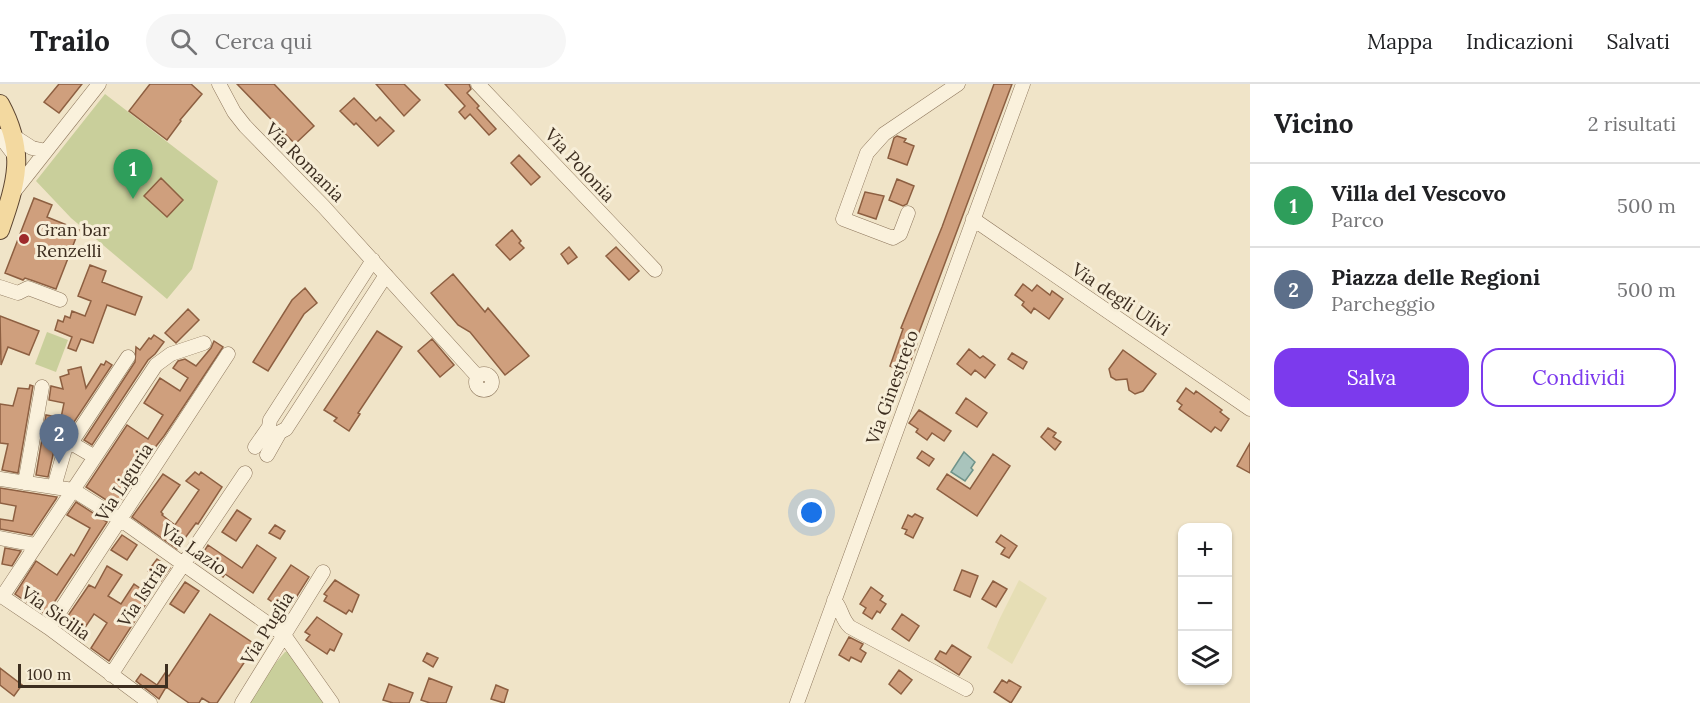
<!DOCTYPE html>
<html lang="it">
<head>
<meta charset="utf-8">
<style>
	:root { --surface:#fff; --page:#f6f6f6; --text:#202124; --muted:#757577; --line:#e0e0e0; --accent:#7c3aed }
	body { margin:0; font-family:Lora,serif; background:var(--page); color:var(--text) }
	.controls { position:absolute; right:18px; bottom:18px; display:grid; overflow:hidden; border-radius:12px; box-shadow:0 2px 4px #0004 }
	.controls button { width:54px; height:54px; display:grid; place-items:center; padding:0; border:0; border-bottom:2px solid var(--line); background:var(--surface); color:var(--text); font:30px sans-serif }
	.scale { position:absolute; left:18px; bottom:15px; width:150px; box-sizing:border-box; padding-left:6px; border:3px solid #3d2e20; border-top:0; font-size:16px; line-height:21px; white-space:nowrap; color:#3d2e20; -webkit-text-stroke:4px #f7eed8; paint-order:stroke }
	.you { position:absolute; left:812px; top:429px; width:21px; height:21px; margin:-15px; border:4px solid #fff; border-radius:50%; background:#1a73e8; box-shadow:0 0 0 9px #1a73e833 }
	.badge { display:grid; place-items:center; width:39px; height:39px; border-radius:50%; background:var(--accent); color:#fff; font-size:20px; font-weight:700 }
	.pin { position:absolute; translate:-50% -50px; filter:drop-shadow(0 2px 3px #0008) }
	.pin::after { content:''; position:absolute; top:32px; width:21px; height:18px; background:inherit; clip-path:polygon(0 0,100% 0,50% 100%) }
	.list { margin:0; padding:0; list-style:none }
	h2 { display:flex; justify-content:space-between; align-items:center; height:78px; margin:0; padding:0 24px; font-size:26px }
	h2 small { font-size:20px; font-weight:400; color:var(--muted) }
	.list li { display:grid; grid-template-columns:39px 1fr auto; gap:18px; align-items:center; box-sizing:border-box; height:84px; padding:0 24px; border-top:2px solid var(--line) }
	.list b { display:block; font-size:22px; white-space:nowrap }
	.list p { margin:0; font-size:20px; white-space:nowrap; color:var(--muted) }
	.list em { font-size:20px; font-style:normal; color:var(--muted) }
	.actions { display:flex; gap:12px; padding:18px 24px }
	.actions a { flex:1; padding:14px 0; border:2px solid var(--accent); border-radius:18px; text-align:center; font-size:21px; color:var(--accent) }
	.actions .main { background:var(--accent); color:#fff }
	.icon { flex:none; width:33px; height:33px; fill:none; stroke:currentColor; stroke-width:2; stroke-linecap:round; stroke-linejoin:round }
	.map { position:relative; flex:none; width:1250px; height:619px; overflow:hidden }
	header { display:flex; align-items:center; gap:36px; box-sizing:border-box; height:84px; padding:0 30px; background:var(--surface); border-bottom:2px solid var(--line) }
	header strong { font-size:28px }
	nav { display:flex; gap:33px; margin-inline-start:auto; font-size:21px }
	.search { width:420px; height:54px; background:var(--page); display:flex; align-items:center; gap:15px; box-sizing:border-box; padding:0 21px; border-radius:33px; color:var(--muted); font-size:22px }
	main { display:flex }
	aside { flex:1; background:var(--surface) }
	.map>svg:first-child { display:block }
	.farmland { fill:#e6deb5 }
	.green { fill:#c9cf9b }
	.water { fill:#a9c4bc; stroke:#6f938a; stroke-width:1.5 }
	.building { fill:#cf9f7d; stroke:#8d5f41; stroke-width:1.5 }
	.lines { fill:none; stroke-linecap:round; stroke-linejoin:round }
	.minor-casing { stroke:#8d765c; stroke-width:15 }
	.major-casing { stroke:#5b4430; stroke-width:20 }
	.minor { stroke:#faf1dc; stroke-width:14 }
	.major { stroke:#f3d9a0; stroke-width:18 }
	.poi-dot { fill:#9e2a2b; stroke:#f7eed8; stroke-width:2 }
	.labels { text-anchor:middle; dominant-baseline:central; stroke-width:6; stroke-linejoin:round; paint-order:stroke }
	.street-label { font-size:18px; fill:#3d2e20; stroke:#f7eed8 }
	.poi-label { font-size:18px; fill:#3d2e20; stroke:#f7eed8; text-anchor:start }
</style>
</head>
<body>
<header>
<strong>Trailo</strong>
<div class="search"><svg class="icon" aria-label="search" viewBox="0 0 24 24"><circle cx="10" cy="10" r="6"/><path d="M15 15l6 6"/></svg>Cerca qui</div>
<nav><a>Mappa</a><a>Indicazioni</a><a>Salvati</a></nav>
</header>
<main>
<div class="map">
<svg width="1250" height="619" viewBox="0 0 1250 619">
	<rect width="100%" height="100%" fill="#f0e4c8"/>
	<!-- farmland -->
	<path class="farmland" d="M1019,496L1047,514L1012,580L987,564L1000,534Z"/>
	<!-- green -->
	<path class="green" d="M105,10L218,97L192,185L167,215L71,134L36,97Z
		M47,248L68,256L56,288L35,280Z
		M290,567L327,619H250L272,583L285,568Z"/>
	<!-- water -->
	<path class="water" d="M964,368L975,378L971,384L973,386L965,397L951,388Z"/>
	<!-- building -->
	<path class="building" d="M59,0H82L59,29L44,18Z
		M150,0H191L202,10L180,36L181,37L167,56L129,27Z
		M237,0H274L314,42L295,60Z
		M376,0H404L420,16L404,32Z
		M445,0H469L471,5L467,9L479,22L477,24L496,45L489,51L470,30L465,35L459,28L465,22Z
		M994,0H1012L915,259L917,260L906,289L890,282L903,245L901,244L942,143Z
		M354,14L376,37L380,33L394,47L378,62L356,39L354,41L340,27Z
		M897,52L906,55L904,58L914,62L907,81L888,74L894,54Z
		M519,71L540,93L531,101L511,79Z
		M161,94L183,116L167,133L144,112Z
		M897,95L914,102L907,120L903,122L889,116Z
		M865,108L884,112L876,135L858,129Z
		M34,114L52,121L47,133L79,146L56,205L31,196L25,194L23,196L5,189Z
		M512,146L521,157L519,159L524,164L510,176L496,161Z
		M569,163L577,173L568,180L561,170Z
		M616,163L639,187L629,196L606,172Z
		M90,181L106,187L102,198L142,213L135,231L107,221L93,259L81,255L76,267L68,264L72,253L55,246L58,236L63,238L65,232L70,234L72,227L85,232L91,217L78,212Z
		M453,190L485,228L488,224L529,272L505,291L470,248L458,241L431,209Z
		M1023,200L1032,207L1037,201L1050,211L1052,207L1063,215L1049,235L1034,224L1031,229L1022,221L1024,218L1015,211Z
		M305,204L317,219L304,230L268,287L253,278L292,216Z
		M188,225L199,236L176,259L165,249Z
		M0,232L39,247L29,271L8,263L1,281Z
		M377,247L402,263L358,329L360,330L349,347L334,337L337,334L324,326Z
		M154,251L164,258L155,270L148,276L92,361L84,356L135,278L136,263L140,266L149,254L151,255Z
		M432,255L454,281L440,293L418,267Z
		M214,257L223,263L164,352L138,385L141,387L134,398L132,397L117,423L86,403L127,341L148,355L163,331L144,319L160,294L180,307L188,294L173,284L178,277L185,275L196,282L211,264Z
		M969,265L980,274L983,272L995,281L985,294L975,286L971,291L957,280Z
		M1123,266L1156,290L1143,307L1135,310L1129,306L1127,295L1116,296L1111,293L1109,285Z
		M1012,269L1027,278L1023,285L1008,275Z
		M106,277L112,281L64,353H57L48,393L36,391L46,331L61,334L64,319L49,316L51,302L63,305L60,293L69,290L68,286L81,283L86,304L101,280L104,281Z
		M30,301L33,302L18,389L2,386L8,360L0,359V320L13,322L18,304L29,305Z
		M1186,304L1194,310L1196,307L1222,326L1220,328L1229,335L1221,347L1215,343L1211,348L1179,325L1182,321L1177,317Z
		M966,314L987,329L977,343L956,329Z
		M919,326L951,347L944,357L932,349L927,356L916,348L918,345L909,339Z
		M1048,344L1056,349L1053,353L1061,358L1055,366L1041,353Z
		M1250,359V389L1237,382Z
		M922,367L934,375L929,382L917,374Z
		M993,370L1010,382L977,432L937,405L947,390L970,405Z
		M195,388L199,391L201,388L222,403L198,440L196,439L177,465L132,433L163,390L180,401L161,428L163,430L162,431L175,441L199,406L186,397Z
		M0,404L57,413L56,415L32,451L0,445V435L13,437L16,422L0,419Z
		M76,418L107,438L46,531L15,510L36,477L57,491L71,470L74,472L90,444L67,431Z
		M237,426L251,435L236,457L222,448Z
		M915,430L923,434L913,454L905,450L907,446L902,444L908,431L912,433Z
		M275,441L285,447L280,455L269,449Z
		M122,451L137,461L127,476L111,466Z
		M1001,451L1017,462L1009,474L1001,470L1005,464L996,458Z
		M208,461L242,484L257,461L276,474L253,509L225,490L223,493L198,477Z
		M5,464L21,467L12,482L2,480Z
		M157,475L170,484L161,497L148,487Z
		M291,481L309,493L287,528L268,515Z
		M107,482L122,491L108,512L121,520L134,500L151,512L109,577L91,564L107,539L94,530L78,554L61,542L89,501L95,504Z
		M962,486L978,492L970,513L954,506Z
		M335,496L359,511L352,528L349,526L346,530L324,517L327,512L324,510Z
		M993,497L1007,505L996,523L982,515Z
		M185,498L199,507L184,529L170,520Z
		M871,503L883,512L880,516L886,520L880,529L877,527L872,535L863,529L866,524L860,520Z
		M210,530L256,561L217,619H210L202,614L199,619H189L166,603L159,615L136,597L141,590L157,601L165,589L169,592Z
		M902,530L919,542L909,557L892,545Z
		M317,533L342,550L334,567L330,565L327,570L306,556L310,551L305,548Z
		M849,553L863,560L860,565L866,569L861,578L851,573L849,577L839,571Z
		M952,561L971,573L959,591L935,575L940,567L946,570Z
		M427,569L438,574L433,583L423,577Z
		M0,584L22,601L14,612L0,601Z
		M899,586L912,596L901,610L889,600Z
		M429,594L452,603L446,619H430L421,616Z
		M1002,596L1007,599L1009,596L1021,603L1011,619L994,608Z
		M389,600L413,609L409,619H393L383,616Z
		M496,601L508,606L504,619L491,615Z"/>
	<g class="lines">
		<!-- minor casing -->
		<g class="minor-casing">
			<path id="minor" d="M219,0L234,28L245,42L324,123L478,293
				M478,0L655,186
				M0,52L15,72
				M15,53L32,64L46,67
				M13,109L99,0
				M908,129L900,150L893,154L843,135L867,69L884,50L958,0
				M973,135L1250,325
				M0,203L18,209L28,204L60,216
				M476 298a8 8 0 1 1 16 0a8 8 0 1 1-16 0Z
				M71,359L128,273
				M255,363L269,343L270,336L373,176
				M267,371L280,348L286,345L386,191
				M0,395L73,406L121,436L284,551L332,619
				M25,399L42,303
				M54,403L65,365L71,359L95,373
				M0,454L36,461
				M0,511L49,544L150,619
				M2,513L156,281L171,270L204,259
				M834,516C842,524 841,535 850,543L966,605
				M49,544L228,270
				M111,591L166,506L245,389
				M242,619L323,488
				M797,619L1023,0"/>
		</g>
		<!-- major casing -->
		<g class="major-casing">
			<path id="major" d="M0,20C26,68 17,97 0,146"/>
		</g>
		<!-- minor -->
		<use href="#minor" class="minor"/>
		<!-- major -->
		<use href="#major" class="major"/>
	</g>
	<!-- markers -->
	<circle class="poi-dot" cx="24" cy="155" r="6"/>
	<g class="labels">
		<!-- street labels -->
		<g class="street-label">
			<text transform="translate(305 78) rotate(45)">Via Romania</text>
			<text transform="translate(580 81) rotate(47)">Via Polonia</text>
			<text transform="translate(1121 215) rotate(34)">Via degli Ulivi</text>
			<text transform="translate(892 303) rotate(-70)">Via Ginestreto</text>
			<text transform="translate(124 398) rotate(-57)">Via Liguria</text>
			<text transform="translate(194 465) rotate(35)">Via Lazio</text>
			<text transform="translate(142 510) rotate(-57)">Via Istria</text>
			<text transform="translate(56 529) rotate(35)">Via Sicilia</text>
			<text transform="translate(267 544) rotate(-58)">Via Puglia</text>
		</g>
		<!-- poi labels -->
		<g class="poi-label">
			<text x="36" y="145">Gran bar<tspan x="36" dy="21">Renzelli</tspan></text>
		</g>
	</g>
</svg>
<div class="controls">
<button>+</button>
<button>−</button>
<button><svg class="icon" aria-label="layers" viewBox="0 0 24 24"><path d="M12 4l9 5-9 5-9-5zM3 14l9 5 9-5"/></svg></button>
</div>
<div class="scale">100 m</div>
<div class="you"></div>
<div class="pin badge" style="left:133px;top:115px;background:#2e9e5b">1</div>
<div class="pin badge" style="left:59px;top:380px;background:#5c6f8a">2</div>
</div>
<aside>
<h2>Vicino<small>2 risultati</small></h2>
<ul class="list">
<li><span class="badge" style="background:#2e9e5b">1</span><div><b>Villa del Vescovo</b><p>Parco</p></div><em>500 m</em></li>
<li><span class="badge" style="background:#5c6f8a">2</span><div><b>Piazza delle Regioni</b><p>Parcheggio</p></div><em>500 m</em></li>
</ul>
<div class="actions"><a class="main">Salva</a><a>Condividi</a></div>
</aside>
</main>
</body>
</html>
